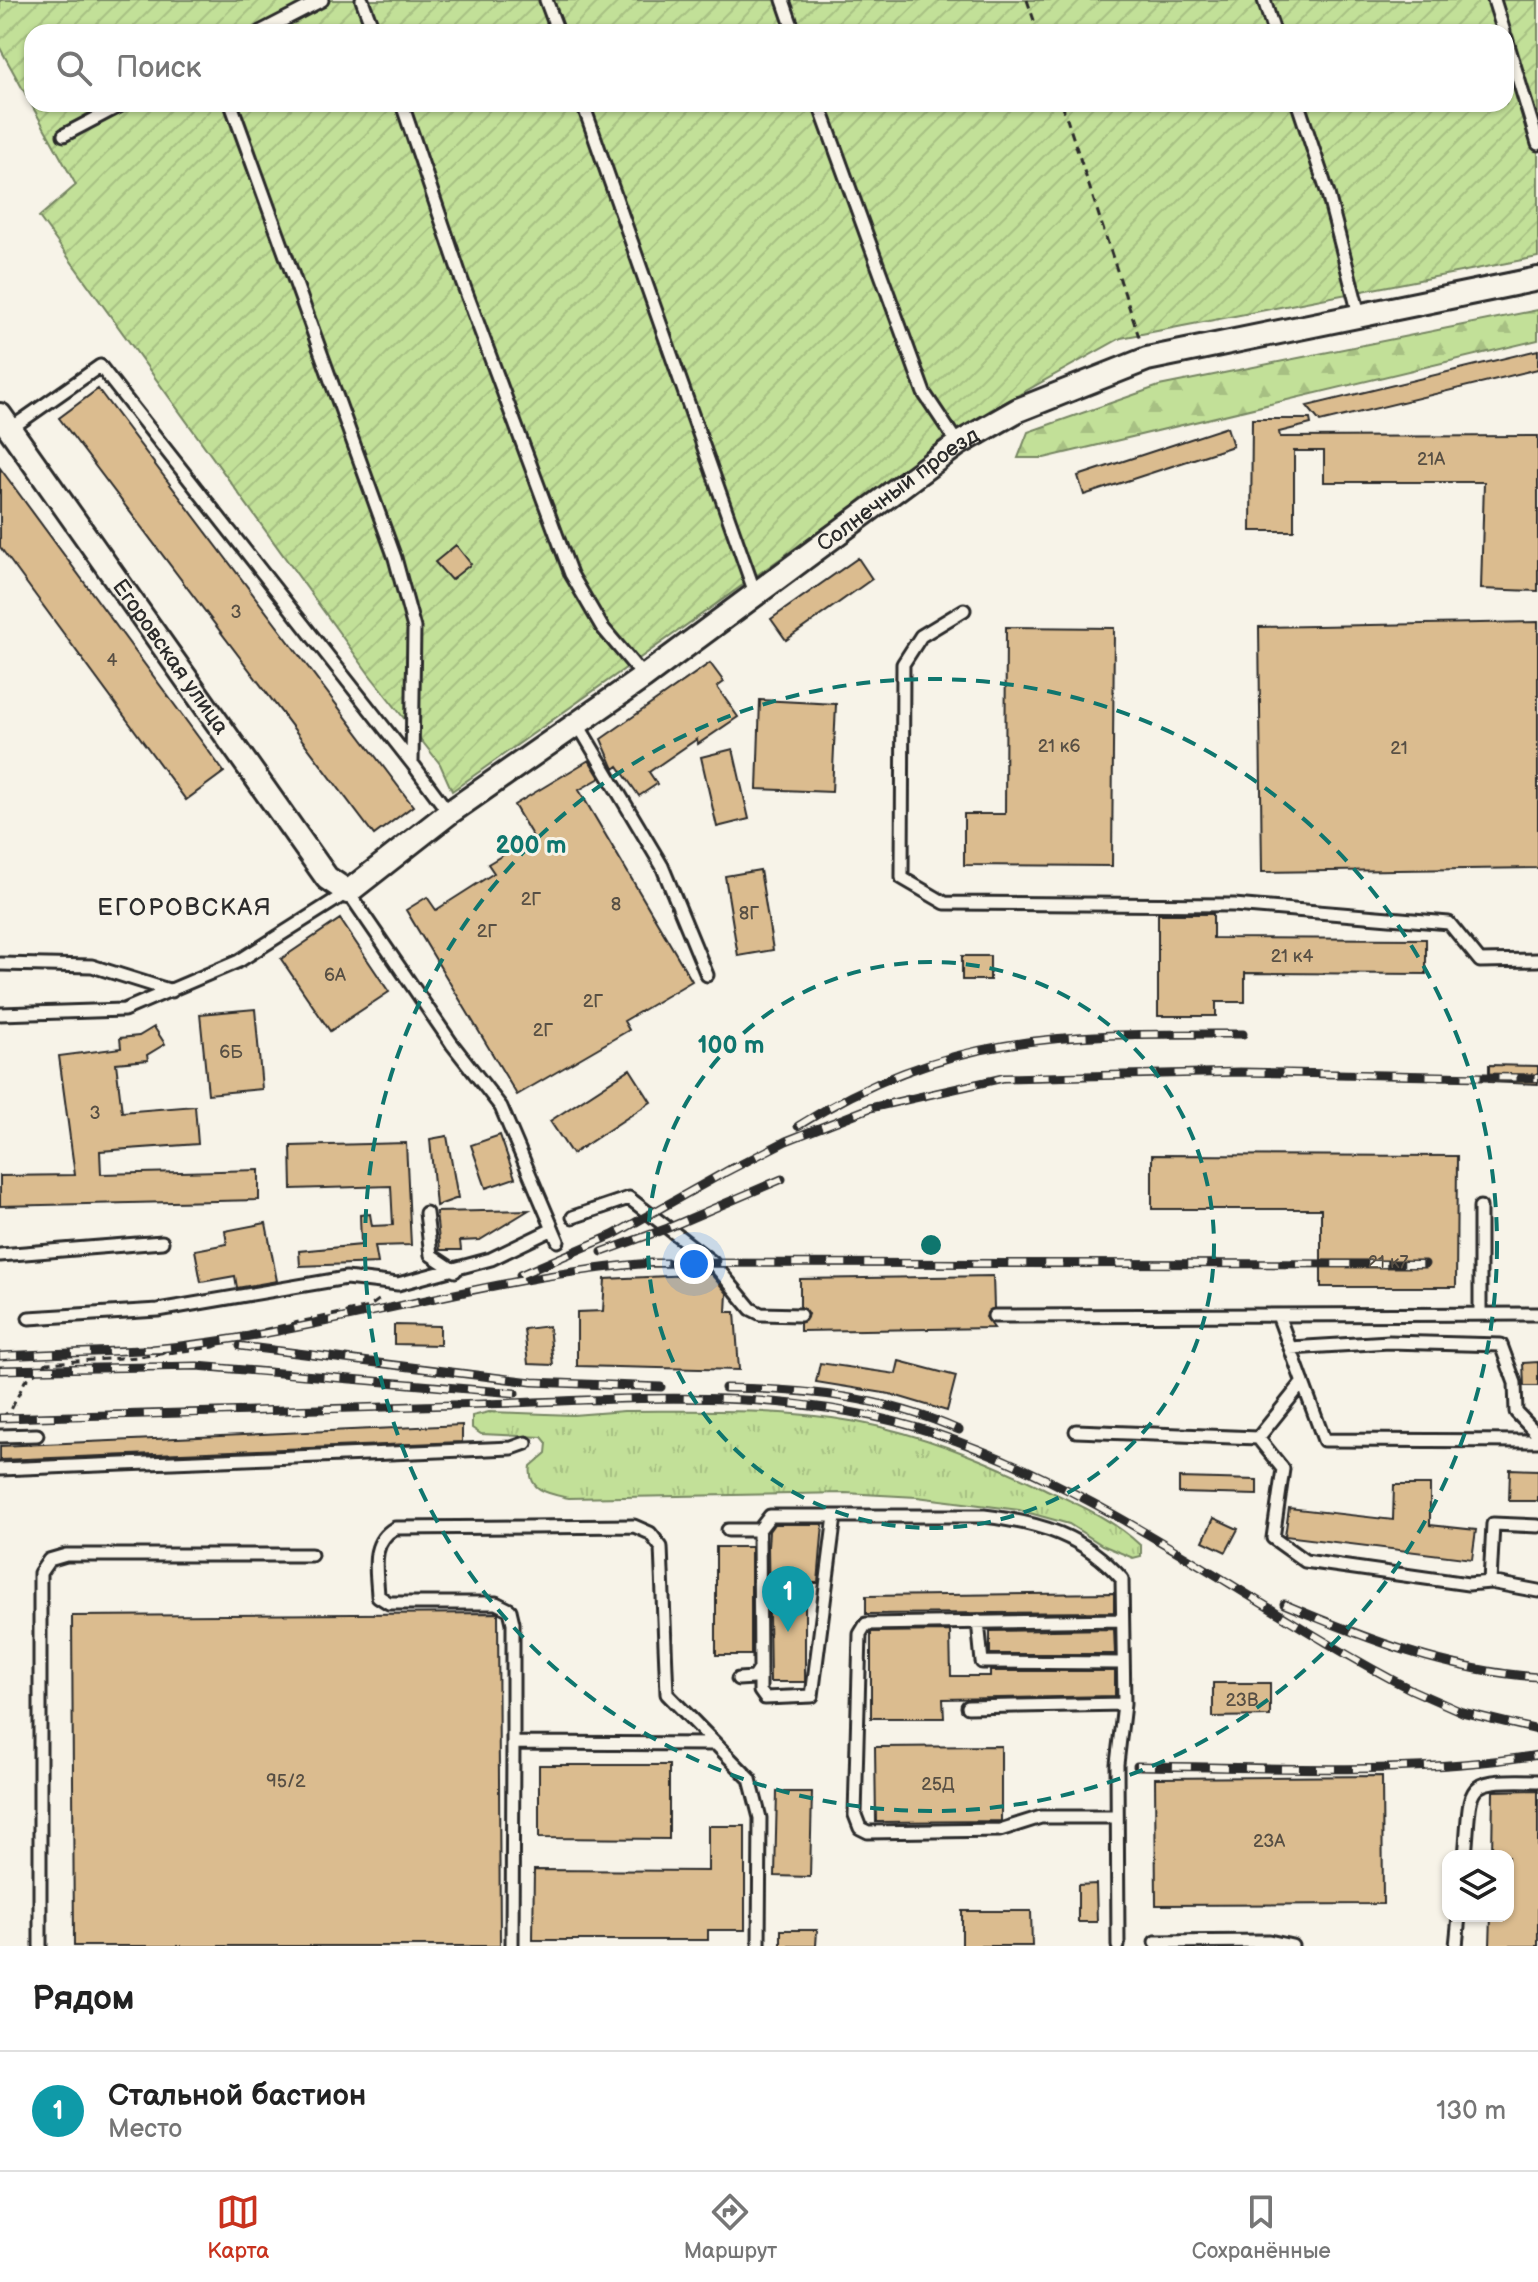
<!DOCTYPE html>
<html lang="ru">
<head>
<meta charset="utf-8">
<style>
	:root { --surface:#fff; --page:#f6f6f6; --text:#222; --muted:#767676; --line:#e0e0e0; --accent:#c8321e }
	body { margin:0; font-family:"Balsamiq Sans",sans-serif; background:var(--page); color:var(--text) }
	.controls { position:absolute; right:24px; bottom:24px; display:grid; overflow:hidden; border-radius:16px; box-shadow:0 2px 6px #0004 }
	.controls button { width:72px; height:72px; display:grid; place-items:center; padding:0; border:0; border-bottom:2px solid var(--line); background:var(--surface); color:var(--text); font:40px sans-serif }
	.you { position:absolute; left:694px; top:1264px; width:28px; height:28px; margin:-20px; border:6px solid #fff; border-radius:50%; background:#1a73e8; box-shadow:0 0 0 12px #1a73e833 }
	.badge { display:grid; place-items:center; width:52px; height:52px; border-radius:50%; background:var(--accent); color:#fff; font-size:26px; font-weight:700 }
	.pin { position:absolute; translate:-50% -66px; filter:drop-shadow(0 2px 4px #0008) }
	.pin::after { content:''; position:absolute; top:42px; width:28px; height:24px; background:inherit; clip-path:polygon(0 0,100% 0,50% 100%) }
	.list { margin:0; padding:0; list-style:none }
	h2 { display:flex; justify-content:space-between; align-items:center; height:104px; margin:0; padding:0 32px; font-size:34px }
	h2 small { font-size:26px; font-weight:400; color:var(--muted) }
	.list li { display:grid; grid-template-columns:52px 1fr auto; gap:24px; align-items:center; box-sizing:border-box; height:120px; padding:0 32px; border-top:2px solid var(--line) }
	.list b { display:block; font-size:30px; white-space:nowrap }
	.list p { margin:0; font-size:26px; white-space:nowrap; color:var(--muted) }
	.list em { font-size:26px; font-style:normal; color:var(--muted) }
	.icon { flex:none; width:44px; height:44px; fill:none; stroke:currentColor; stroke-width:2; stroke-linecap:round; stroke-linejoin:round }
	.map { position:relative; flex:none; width:1538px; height:1946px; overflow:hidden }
	.search { position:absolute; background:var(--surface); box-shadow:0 2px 6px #0004; left:24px; right:24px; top:24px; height:88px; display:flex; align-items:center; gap:20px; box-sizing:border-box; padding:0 28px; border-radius:24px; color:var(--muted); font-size:30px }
	.sheet { height:224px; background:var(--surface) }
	nav { display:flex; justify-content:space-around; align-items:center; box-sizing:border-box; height:112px; border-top:2px solid var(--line); background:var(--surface); font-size:22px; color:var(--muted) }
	nav a { display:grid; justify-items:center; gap:4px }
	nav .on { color:var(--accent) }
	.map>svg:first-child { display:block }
	.grass { fill:url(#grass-tufts); stroke:#768662; stroke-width:2 }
	.forest { fill:url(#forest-firs); stroke:#768662; stroke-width:2 }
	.garden { fill:url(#garden-furrows); stroke:#768662; stroke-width:2; fill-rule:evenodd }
	.building { fill:#dbbc8f; stroke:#2b2b2b; stroke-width:2 }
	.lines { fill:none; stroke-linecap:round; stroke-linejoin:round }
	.lane-casing { stroke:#2b2b2b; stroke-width:17 }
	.street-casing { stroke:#2b2b2b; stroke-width:28 }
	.path { stroke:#2b2b2b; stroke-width:3; stroke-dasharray:8 6; stroke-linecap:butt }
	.lane { stroke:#f7f3e8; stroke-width:11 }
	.street { stroke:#f7f3e8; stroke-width:22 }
	.rail-casing { stroke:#2b2b2b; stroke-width:9 }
	.rail { stroke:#f7f3e8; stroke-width:6; stroke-dasharray:18; stroke-linecap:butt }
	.ring { fill:none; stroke:#0f766e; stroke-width:4; stroke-dasharray:14 10 }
	.labels { text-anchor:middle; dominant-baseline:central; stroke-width:6; stroke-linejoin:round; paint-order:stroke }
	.number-label { font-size:18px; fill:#574f44 }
	.street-label { font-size:22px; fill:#2b2b2b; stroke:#f7f3e8 }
	.neighbourhood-label { font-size:24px; letter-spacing:2px; fill:#2b2b2b; stroke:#f7f3e8 }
	.centre { fill:#0f766e; stroke:#f7f3e8; stroke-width:4 }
	.ring-label { font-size:24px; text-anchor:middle; font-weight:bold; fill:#0f766e; stroke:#f7f3e8; stroke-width:6; stroke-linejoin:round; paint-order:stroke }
</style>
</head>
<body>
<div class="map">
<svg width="1538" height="1946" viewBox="0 0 1538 1946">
	<defs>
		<pattern id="grass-tufts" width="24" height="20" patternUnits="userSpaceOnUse" patternTransform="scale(2)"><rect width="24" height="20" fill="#c2e098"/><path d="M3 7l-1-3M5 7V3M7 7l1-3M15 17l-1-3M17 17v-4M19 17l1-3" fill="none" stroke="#a7c083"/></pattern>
		<pattern id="forest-firs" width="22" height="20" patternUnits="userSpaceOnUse" patternTransform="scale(2)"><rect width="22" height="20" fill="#c2e098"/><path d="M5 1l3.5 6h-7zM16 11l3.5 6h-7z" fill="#a7c083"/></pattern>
		<pattern id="garden-furrows" width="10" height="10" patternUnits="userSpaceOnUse" patternTransform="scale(2)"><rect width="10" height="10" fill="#c2e098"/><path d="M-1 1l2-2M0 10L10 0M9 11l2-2" fill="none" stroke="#a7c083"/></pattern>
	</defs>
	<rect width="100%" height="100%" fill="#f7f3e8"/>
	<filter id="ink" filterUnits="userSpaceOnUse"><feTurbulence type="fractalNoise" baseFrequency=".0125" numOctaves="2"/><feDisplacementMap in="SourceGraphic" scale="16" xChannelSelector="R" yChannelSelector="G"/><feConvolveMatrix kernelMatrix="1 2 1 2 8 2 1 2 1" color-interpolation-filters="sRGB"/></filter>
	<g filter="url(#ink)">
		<!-- grass -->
		<path class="grass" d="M624,1411C701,1411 781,1408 857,1422C921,1434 982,1459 1041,1487C1077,1504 1113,1519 1141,1546V1556L1133,1558L1102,1545L1069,1524L1019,1510L917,1497L845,1493L569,1498C549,1494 527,1491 531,1466L546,1453L547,1443L542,1437L481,1434L472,1428V1416L489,1412L573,1415Z"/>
		<!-- forest -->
		<path class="forest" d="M1538,310V340L1044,458H1018L1028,432L1159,386Z"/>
		<!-- garden -->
		<path class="garden" d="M0,0H1538V257L1121,338L986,413L452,791L440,764L369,674L39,217L76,185L0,48ZM32,32H1506V104H32Z"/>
		<!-- building -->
		<path class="building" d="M1538,350V369L1320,422L1307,406Z
			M98,389L413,806L374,835L59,418Z
			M1252,419H1310L1311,424L1279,432L1280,437L1538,436V591L1481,589L1484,482H1324V451H1294V531H1251Z
			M1227,427L1233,446L1084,495L1078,476Z
			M0,468L224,772L186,800L0,547Z
			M456,545L471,564L451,580L435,562Z
			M858,558L872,579L786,640L771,619Z
			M1538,622V868L1262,872L1259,627Z
			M1006,627L1114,628L1112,866L964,865V814H1005Z
			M710,663L724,682L717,687L738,717L698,744L697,739L649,772L657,784L639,796L618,766L614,769L601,739Z
			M760,700L836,704L832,792L757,789Z
			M733,749L749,819L717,827L701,757Z
			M589,760L600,778L579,790L692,981L624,1021L629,1030L517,1095L406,910L427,897L436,910L494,873L488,864L533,837L514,805Z
			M760,870L773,950L738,956L725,876Z
			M1158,914H1213V938L1426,939V974L1245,973V1002H1216V1016H1158Z
			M340,919L389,992L330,1031L281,959Z
			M962,956H990V980H962Z
			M255,1009L262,1089L208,1094L200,1014Z
			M154,1027L165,1044L147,1055L148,1060L116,1063L122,1112L195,1106L198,1144L100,1151L101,1174L259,1170V1200L0,1206V1176L75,1175L59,1056L121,1048L120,1038L139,1036Z
			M1489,1065L1538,1066V1084L1489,1082Z
			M630,1069L651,1102L572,1154L550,1121Z
			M500,1135L515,1178L486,1188L471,1145Z
			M447,1136L458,1198L436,1206L430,1139Z
			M406,1143L411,1245L375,1246L378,1263L300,1266L299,1251L361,1245L360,1215L370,1214L372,1226L393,1225L391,1186L292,1189L291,1146Z
			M1152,1155L1457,1156L1456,1287H1321V1209H1152Z
			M529,1210L480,1240L460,1241L461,1250H440L436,1212Z
			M266,1223L277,1281L237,1288L235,1276L201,1282L195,1250L227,1244L225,1231Z
			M711,1274L727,1293L726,1312H735L739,1370L577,1366V1312L603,1311L605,1279Z
			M993,1276L994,1308L986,1317L994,1328L800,1331V1323L808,1314L800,1306V1279Z
			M394,1325L440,1326V1345L394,1344Z
			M549,1326L553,1365L528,1364L524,1329Z
			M899,1361L956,1376L947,1411L890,1394L816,1382L820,1363L896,1374Z
			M1538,1362V1386H1524L1523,1363Z
			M462,1425V1442L0,1460V1446Z
			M1510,1469L1538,1470V1501H1509Z
			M1179,1478L1257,1480V1495L1179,1493Z
			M1394,1485H1430V1525L1476,1530L1472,1559L1285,1536L1289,1508L1393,1520Z
			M1214,1518L1238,1529L1226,1552L1203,1541Z
			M774,1524H823L818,1583H805V1682H770L768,1547L769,1531Z
			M716,1547H751V1655H716Z
			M1114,1593V1612L866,1614V1596Z
			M498,1613L500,1946H74L72,1616Z
			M1114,1629L1115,1654H990V1631Z
			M950,1631L951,1676H990V1671H1115V1696L943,1699L944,1718H871V1632Z
			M1213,1683H1270V1716L1213,1717Z
			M1001,1746V1821L876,1822L875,1747Z
			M539,1765H669V1839L539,1838Z
			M1382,1776L1383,1904L1156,1905L1155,1778Z
			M1538,1790V1946H1490L1491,1916H1508V1856H1492L1493,1791Z
			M777,1792H812L810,1877L775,1876Z
			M708,1826H745V1930H708V1940H533L534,1870L708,1871Z
			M1096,1884L1097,1922H1078V1885Z
			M962,1911H1031L1032,1946H962Z
			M781,1930H817L816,1946H781Z"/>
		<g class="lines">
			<!-- lane casing -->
			<g class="lane-casing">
				<path id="lane" d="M362,0L374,32
					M546,0L558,32
					M783,0L794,32
					M1264,0L1274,32
					M1494,0L1504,32
					M260,32L322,0
					M1506,38L1538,144
					M231,104L395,558L414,628L412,763L449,813
					M402,104L462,281L571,574L602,627L644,677
					M583,104L755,593
					M819,104L924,393L958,444
					M1298,104L1328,194L1359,314
					M64,135L123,104
					M10,429L100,366L412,763
					M964,610L921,636L903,664L902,878L945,903L1234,905L1449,923L1480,961L1538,960
					M577,723L662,866L707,975
					M0,964L92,966L172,991
					M0,1014L124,1010L239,961L348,892L452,1044L501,1107L558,1241
					M1480,1207V1314
					M426,1213L431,1255L455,1271
					M573,1217L629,1198L712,1262L751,1309L761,1314L800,1315
					M0,1255L162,1242
					M1278,1315L1324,1440L1538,1441
					M994,1316L1538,1314
					M29,1318L158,1310L346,1278L398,1284L491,1259L553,1229
					M1290,1348L1389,1342L1501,1345L1515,1383L1516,1412L1538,1435
					M1076,1431L1258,1438L1303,1382
					M0,1436L37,1435
					M1258,1438L1283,1469L1273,1538L1305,1561L1468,1584L1490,1582L1538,1591
					M0,1469L512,1448L526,1443
					M728,1530H759
					M1490,1582L1493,1524L1538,1526
					M978,1621L982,1662L1123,1663
					M760,1670V1691L765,1698L812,1696L835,1516
					M738,1679L754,1678L760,1669L759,1530L770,1516H984C1041,1523 1083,1535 1122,1579L1124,1704L1117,1764L1118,1946
					M968,1707L1124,1704
					M513,1743V1623L510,1610L496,1603H389L378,1596C377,1570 369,1543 395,1528L634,1526L650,1533L661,1547L667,1694L750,1779L760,1818L759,1946
					M1117,1817H1041L1000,1830L868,1832L860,1828L855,1815L860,1634L866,1624L1122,1620
					M1465,1856C1472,1784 1460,1779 1538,1781
					M1155,1942L1269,1941L1292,1946
					M40,1946V1573L49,1560L66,1555H311
					M512,1946L513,1743L715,1744
					M1456,1946L1459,1916"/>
			</g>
			<!-- street casing -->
			<g class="street-casing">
				<g id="street">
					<path id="s1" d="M0,415L327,878L348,892L449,813L644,677L958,444L1018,410L1147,359L1538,279"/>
				</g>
			</g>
			<!-- path -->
			<path class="path" d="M1027,0L1038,32
				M1062,104L1140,340
				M1,1418L11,1410L25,1381L47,1363L138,1357L214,1347L243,1334L369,1307L380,1299"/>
			<!-- lane -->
			<use href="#lane" class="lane"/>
			<!-- street -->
			<use href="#street" class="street"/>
			<!-- rail casing -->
			<g class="rail-casing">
				<path id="rail" d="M798,1126C951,1030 1070,1034 1243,1034
					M724,1173L786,1141L870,1108L1003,1078L1240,1072L1538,1078
					M602,1252L668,1228L782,1179
					M520,1275L613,1235L734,1167
					M240,1346L532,1382L661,1387
					M152,1349C321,1334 483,1276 651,1263L1425,1264
					M0,1356L164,1349
					M0,1370L197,1366L515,1393
					M725,1388C806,1389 885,1397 959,1430
					M0,1418C161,1414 323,1409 484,1404C634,1399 789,1385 934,1433C1109,1491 1251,1607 1412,1690L1462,1712L1538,1730
					M1284,1604C1367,1639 1448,1671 1538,1677
					M1137,1766C1270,1767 1406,1776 1538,1755"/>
			</g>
			<!-- rail -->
			<use href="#rail" class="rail"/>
		</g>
	</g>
	<!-- distance rings -->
	<g class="ring">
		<circle cx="931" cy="1245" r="283"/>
		<circle cx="931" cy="1245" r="566"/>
	</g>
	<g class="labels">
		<!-- number labels -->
		<g class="number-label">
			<text x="1431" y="459">21А</text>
			<text x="236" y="612">3</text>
			<text x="112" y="660">4</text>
			<text x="1059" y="746">21 к6</text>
			<text x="1399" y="748">21</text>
			<text x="531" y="899">2Г</text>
			<text x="616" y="904">8</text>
			<text x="749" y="913">8Г</text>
			<text x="487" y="931">2Г</text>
			<text x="1292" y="956">21 к4</text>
			<text x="335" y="975">6А</text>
			<text x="593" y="1001">2Г</text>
			<text x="543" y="1030">2Г</text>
			<text x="231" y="1052">6Б</text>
			<text x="95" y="1113">3</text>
			<text x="1388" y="1262">21 к7</text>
			<text x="1242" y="1700">23В</text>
			<text x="286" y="1781">95/2</text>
			<text x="938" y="1784">25Д</text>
			<text x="1269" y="1841">23А</text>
		</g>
		<!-- street labels -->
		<g class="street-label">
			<text stroke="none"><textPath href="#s1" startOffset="1274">Солнечный проезд</textPath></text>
			<text stroke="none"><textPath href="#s1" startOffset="296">Егоровская улица</textPath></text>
		</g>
		<!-- neighbourhood labels -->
		<g class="neighbourhood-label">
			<text x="185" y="907">ЕГОРОВСКАЯ</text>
		</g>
	</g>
	<circle cx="931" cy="1245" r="12" class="centre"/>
	<g class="ring-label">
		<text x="531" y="853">200 m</text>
		<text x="731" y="1053">100 m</text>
	</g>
</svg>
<div class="controls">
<button><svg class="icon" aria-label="layers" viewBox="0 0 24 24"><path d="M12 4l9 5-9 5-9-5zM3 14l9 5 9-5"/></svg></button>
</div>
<div class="you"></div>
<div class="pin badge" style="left:788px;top:1632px;background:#0f9aa8">1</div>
<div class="search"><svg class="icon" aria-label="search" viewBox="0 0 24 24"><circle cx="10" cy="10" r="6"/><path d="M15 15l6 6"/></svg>Поиск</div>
</div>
<section class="sheet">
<h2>Рядом<small></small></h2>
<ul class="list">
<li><span class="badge" style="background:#0f9aa8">1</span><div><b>Стальной бастион</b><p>Место</p></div><em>130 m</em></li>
</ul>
</section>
<nav>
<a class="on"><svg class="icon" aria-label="map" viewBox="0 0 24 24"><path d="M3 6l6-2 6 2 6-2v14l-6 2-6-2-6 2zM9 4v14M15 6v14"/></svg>Карта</a>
<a><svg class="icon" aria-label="directions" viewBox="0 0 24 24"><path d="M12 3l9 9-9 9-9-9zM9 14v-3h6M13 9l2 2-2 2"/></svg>Маршрут</a>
<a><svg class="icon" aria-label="saved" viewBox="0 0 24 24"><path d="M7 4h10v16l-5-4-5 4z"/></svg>Сохранённые</a>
</nav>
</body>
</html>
